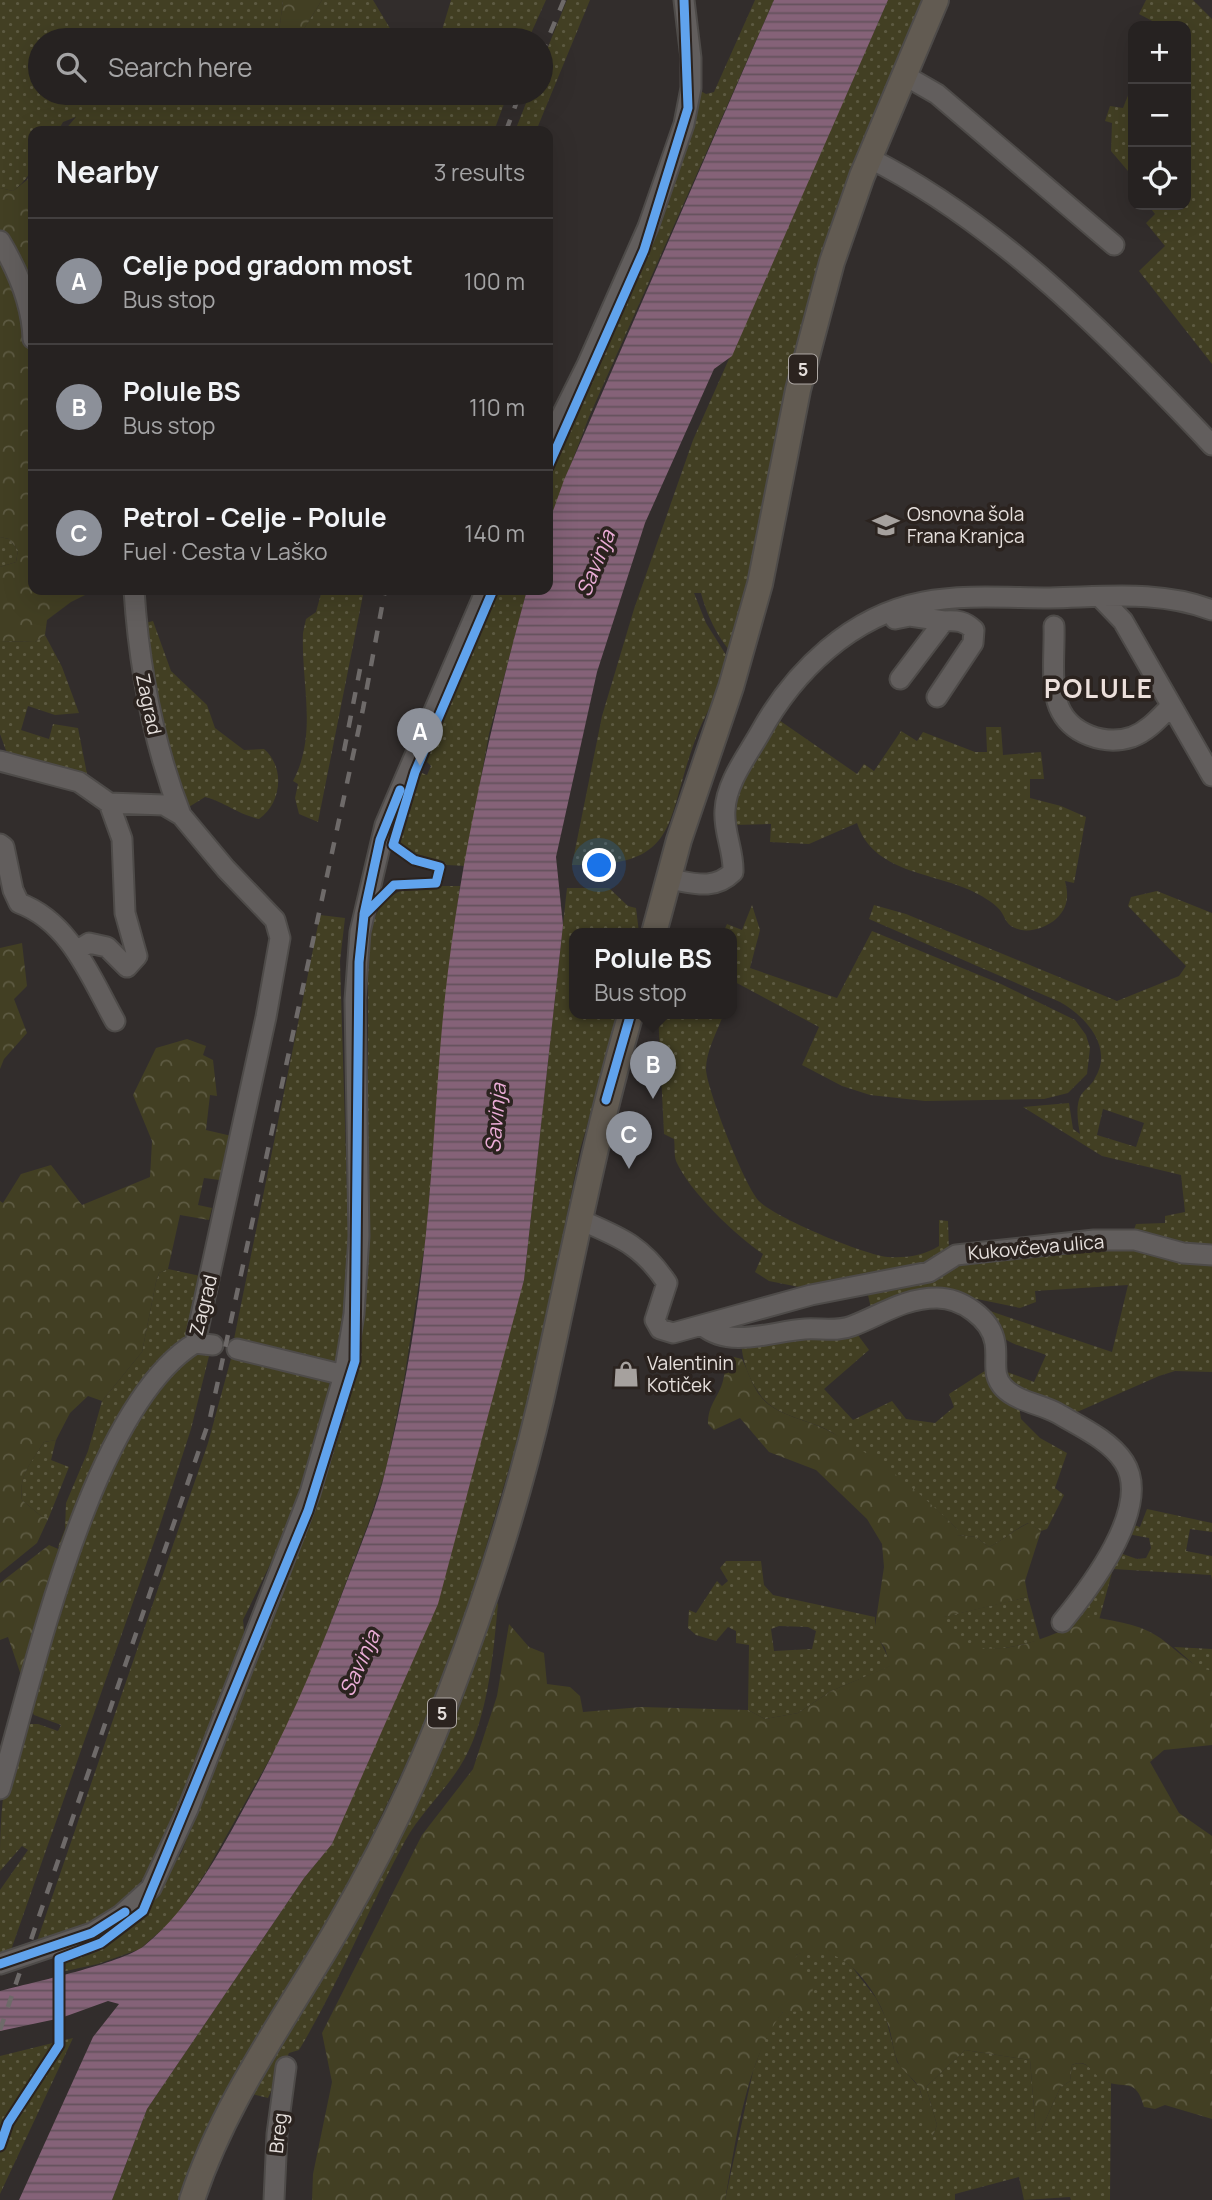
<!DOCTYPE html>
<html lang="en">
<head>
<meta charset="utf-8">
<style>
	:root { --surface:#262221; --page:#2e2a2a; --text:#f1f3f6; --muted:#a4a4a5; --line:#423f3f; --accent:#8c9099 }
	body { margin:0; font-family:Manrope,sans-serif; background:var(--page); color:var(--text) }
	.controls { position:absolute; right:21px; top:21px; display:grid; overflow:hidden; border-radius:14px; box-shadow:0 7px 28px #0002 }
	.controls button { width:63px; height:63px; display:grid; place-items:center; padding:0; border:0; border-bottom:2px solid var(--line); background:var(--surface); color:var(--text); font:35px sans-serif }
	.you { position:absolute; left:600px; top:866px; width:24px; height:24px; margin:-18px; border:5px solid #fff; border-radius:50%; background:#1a73e8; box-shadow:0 0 0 10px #1a73e833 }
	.badge { display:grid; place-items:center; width:46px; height:46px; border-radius:50%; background:var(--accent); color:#fff; font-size:23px; font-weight:700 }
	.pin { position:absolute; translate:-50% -58px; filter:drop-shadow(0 2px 4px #0008) }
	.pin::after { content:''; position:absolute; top:37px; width:24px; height:21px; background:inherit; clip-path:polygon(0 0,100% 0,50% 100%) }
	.popup { position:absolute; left:569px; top:928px; width:168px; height:91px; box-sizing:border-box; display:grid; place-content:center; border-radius:14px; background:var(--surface); filter:drop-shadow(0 2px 5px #0005); font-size:23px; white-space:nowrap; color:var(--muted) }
	.popup b { font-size:26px; color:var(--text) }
	.popup::after { content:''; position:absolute; left:50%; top:100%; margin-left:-14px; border:14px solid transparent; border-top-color:var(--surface) }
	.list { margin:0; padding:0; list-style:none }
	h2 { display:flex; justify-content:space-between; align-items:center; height:91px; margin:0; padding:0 28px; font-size:30px }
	h2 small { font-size:23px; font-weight:400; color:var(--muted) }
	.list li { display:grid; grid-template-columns:46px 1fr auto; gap:21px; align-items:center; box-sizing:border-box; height:126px; padding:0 28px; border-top:2px solid var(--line) }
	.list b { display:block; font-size:26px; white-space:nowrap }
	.list p { margin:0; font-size:23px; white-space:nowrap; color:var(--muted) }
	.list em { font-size:23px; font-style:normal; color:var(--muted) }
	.icon { flex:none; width:38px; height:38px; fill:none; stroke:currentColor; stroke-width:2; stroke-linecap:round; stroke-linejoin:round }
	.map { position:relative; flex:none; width:1212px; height:2200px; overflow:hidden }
	.search { position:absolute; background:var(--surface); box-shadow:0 7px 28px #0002; left:28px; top:28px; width:525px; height:77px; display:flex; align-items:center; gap:18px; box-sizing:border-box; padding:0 24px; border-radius:38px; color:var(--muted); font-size:26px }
	.panel { position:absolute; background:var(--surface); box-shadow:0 7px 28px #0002; left:28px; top:126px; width:525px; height:469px; border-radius:14px }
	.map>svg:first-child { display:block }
	.grass { fill:url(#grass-dots); fill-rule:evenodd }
	.forest { fill:url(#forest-crowns) }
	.water { fill:url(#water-rules) }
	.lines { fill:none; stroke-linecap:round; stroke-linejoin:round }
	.minor-casing { stroke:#4e4b49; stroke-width:23 }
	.major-casing { stroke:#4e4b49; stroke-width:28 }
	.minor { stroke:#625e5d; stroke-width:19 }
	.major { stroke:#625b52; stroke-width:24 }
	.rail { stroke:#6e6a69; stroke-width:4.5; stroke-dasharray:12 12; stroke-linecap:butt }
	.cycleway-casing { stroke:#2b231f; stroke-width:13 }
	.cycleway { stroke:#60a3ed; stroke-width:9 }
	.labels { text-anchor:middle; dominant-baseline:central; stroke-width:7; stroke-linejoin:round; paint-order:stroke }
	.shield { fill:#2b231f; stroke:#ada7a3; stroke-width:2 }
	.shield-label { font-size:18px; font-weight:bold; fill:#e5dfdc }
	.poi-label { font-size:19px; fill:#e5dfdc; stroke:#2b231f; text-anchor:start }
	.street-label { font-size:19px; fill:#e5dfdc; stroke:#2b231f }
	.water-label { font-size:21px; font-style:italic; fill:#ebadd7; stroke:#2b231f }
	.district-label { font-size:26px; font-weight:bold; letter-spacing:2px; fill:#ece0dc; stroke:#2b231f }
</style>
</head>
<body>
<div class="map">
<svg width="1212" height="2200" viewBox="0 0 1212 2200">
	<defs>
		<pattern id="grass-dots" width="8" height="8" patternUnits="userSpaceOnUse" patternTransform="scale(1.75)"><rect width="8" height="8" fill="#423f23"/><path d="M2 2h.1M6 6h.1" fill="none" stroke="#5d5a42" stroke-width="1.8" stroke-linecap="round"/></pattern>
		<pattern id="forest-crowns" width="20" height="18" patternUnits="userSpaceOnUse" patternTransform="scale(1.75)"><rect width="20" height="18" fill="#423f23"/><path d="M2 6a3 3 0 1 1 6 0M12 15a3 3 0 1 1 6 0" fill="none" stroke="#5d5a42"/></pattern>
		<pattern id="water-rules" width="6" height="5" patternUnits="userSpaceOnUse" patternTransform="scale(1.75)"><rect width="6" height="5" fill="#856278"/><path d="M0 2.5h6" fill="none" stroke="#65525d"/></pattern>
	</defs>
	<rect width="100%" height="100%" fill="#322d2c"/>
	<!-- grass -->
	<path class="grass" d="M0,0H283L278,40H40V93H246L244,99L250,103L254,93H508L494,131H64L76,117L63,122L58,131H33C33,160 38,172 13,191L0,188Z
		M322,0H373L397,40H297Z
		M451,0H546L528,40H439Z
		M567,0H590L536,131H515L530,93H541V64Z
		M755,0H774L589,417L548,525V462L699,90L706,94L714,92Z
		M888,0H928L848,181L813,281L733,654C718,639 706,613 701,593H694L706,623L731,663C720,691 703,716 693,746C665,825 679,867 572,865L602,716L634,609L693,440Z
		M1146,0H1193L1212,19V364L1139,271L1165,246L1146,223L1155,214L1148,205H1186V26H1155L1156,23L1139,14Z
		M1133,83V177L1111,151L1112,123L1105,121L1110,106L1123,108Z
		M0,537L9,539L18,550L16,562L0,567Z
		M322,590H364L318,822L299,814L295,798L298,784L293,781C318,734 301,684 303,633L306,619L316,612Z
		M499,590H527L489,734L465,866L413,863C372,834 403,806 422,773L427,775L431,766L427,762L444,711Z
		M153,621L171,671L207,705L215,728L244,750L264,749C286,768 281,804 259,819C235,813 227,803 205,797L184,810L168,774L141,624Z
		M45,635L62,667L79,713L55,715L28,706L21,730L49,739L53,724L78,728L88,779L8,756L0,734V641L35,642Z
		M776,718L857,774L864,764L874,771L901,731L917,741L923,732L975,752H987L986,727H1001L1003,755L1041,752L1044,779H1030V798L1061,806L1086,817L1074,883L1065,881C1069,896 1068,908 1056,919C1044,929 1025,935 1011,926C1005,922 1004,914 999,909C993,902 980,895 972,891C932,872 873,873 857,823L809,844L770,842L771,824L733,825C730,786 758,751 776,718Z
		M412,886H460L448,975L426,1237L404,1380L386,1470L368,1524L306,1688L286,1730L206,1872L175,1918L140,1949L98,1964L61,1972L62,1962C74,1958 94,1955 103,1948C137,1920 161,1889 182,1851L326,1476L347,1410L358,1360L368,1268V942C374,911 382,897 412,886Z
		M567,888H609L628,906L636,908L639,933H574V1013H619L580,1150L530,1397L473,1591L433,1707L328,1928L276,2006L251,2051L181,2200H112L147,2109L304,1878L332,1844L524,1280Z
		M1157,891L1212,913V1250L1132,1235L1136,1224L1165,1223V1216L1185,1212L1181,1175L1102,1156L1023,1107L1069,1103L1073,1129L1080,1134C1078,1123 1075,1105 1081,1095C1085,1089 1092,1085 1095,1078C1114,1047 1085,1016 1060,1002L869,919L874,905L906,914L1117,1001L1179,976L1186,966L1128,906L1131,897ZM1103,1109L1144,1123L1136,1147L1097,1135Z
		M752,905L760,930L750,968L837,998L872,931L1001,984L1075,1020L1086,1035L1090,1048L1087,1074L1068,1093L1044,1099L925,1101L870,1095L842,1086L802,1065L819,1027L733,981L732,983V933H723L727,924L742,930Z
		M320,915L345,918L340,961L349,1257L348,1296L336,1360L328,1364L233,1344Z
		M658,1013H724C718,1030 706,1051 706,1069C706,1087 746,1190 760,1202C779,1219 862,1254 888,1257C906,1258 923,1256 939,1246V1220L948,1221L949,1253L937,1262L801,1292L799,1287L769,1281L755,1272L763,1254C736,1236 689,1191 676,1161C674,1155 675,1145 674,1139L664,1134Z
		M1096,1244L1212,1259V1372L1175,1371L1159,1376L1068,1416L1029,1399L999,1369L1034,1382L1046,1355C1022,1346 990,1342 990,1311L1112,1352L1128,1285L1035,1291L1036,1302L1020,1308L977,1299L871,1308L867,1291L961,1259Z
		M168,1269L205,1277L184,1342L151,1376L63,1551L58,1547L65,1529L66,1503L88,1451L102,1401L142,1352L156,1282L159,1273Z
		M855,1331L869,1350L824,1389L853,1420L892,1401L906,1419L935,1423L954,1407L949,1394L991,1367L1018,1400L1021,1419L1040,1438L1067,1453L1055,1488L1064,1495L1047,1529L1041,1531L1028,1523C1013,1530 1004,1540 989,1547L976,1537L957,1535V1529C920,1492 877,1461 833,1433C812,1420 776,1417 761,1396C749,1380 742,1361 741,1341Z
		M211,1348L191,1429L159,1528L11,1950L0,1953V1890L28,1850L22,1846L0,1871C0,1823 0,1767 27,1724H38L58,1731L61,1725L34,1715L30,1707L63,1608L81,1533L142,1404L191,1351Z
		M232,1355L321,1377L329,1383V1393L303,1483L279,1546L243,1620L245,1638L165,1842C128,1911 107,1918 36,1944L208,1443Z
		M56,1440L51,1460L69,1467L49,1517H42L22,1500C18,1476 32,1461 44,1442Z
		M1147,1509L1212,1523V1532L1190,1529L1186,1551L1212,1556V1580L1211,1575L1113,1569L1099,1620L1074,1613L1114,1551L1137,1559L1146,1558L1151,1548L1149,1538L1122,1533L1127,1523L1140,1527Z
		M726,1561H761L764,1585L773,1595L875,1617C874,1637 885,1646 891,1666L831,1691L798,1713L765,1719L748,1710L749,1645L736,1643V1631L728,1627L716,1641L696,1635L688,1628L689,1610L696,1613L717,1581L722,1586L728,1581L720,1568ZM779,1626L808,1627L816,1631L812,1649L774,1651L771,1629Z
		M1028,1597L1040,1640C1014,1647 977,1658 954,1636C949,1632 946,1622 943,1617Z
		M494,1600L498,1604C493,1655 488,1724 459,1768C442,1794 420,1814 405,1841C367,1911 340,1982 299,2050L289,2053L268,2098L248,2093Z
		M1174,1647L1212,1649V1671L1199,1669Z
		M810,1949L833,1952L852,1967L876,1998L886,2018L897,2062L919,2087L933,2136L937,2125L926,2087L965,2050L1030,2060L1036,2132H1040L1060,2088L1070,2081L1072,2065C1089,2057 1095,2078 1111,2083L1110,2200H1071L1070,2197L1024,2200L1019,2177L955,2194V2200H725L753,2071L768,2030L783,2012L796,1955Z
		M73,2038L0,2194V2056Z"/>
	<!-- forest -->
	<path class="forest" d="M283,0H322L297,40H278Z
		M33,169V590H95L71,602L47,620L45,635L35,642L0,641V567L16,562L18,550L9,539L0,537V188L13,191L27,180Z
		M22,943L27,986L14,999L27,1033L4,1059L0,1069V948Z
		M187,1039L206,1046L203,1055L213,1060L217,1096L210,1095L206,1130L236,1137L227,1181L204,1178L198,1205L212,1208L209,1220L180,1215L168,1269L159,1273L156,1282L142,1352L102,1401L88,1396L70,1413L56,1440L44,1442C32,1461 18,1477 22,1500L42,1517H49L37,1543L0,1573V1201L3,1203L21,1174L51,1165L82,1205L150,1177L152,1141L133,1095L156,1048Z
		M734,1357L742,1359C748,1371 753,1388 762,1398C777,1416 809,1420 829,1431C875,1455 920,1492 957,1529V1535L976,1537L989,1547C1004,1540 1013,1530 1029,1523L1041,1531L1025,1581L1028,1597L944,1617C966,1668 1026,1646 1066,1629L1074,1613C1098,1619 1127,1621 1148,1631C1172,1642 1186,1666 1212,1671V1745L1164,1750L1150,1762L1179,1813L1212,1836V2119L1165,2105L1155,2109L1144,2107C1136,2076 1124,2090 1105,2081C1091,2075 1089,2057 1072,2065L1070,2081L1060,2088L1040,2132L1036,2133L1030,2060L965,2050L926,2087L937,2125L933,2136C923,2124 925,2104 920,2090C916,2078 901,2072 897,2060C892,2047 892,2032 886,2019C873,1983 837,1937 796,1955L795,1968L812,1976L814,2011L783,2012C746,2059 736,2141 725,2200H312L313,2174L332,2082L322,2033L422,1835L473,1769L497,1696L509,1624L529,1647L544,1653L547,1684L570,1687L580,1696L583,1712L641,1707L748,1710L765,1719L798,1713L831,1691L890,1666L885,1648L874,1633L884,1567L882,1544L867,1519L816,1470L769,1452L740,1418L714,1430L708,1424C708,1407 715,1401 721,1387C726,1375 723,1366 734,1357Z
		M49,1545L63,1551L25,1687L8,1637L0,1640V1583Z"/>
	<!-- water -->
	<path class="water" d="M774,0H888L732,356L714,369L645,523L597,672L556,857L563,925L524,1280L438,1604L332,1844L304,1878L147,2109L112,2200H19L93,2037L119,2004L108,2001L61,2018L0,2031V1991C33,1982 120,1964 144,1946C194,1906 226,1840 257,1784C294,1715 322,1647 350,1573C363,1539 378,1504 386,1468C405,1392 418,1311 426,1233C435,1146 437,1058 448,971C464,842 493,715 527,590H548V525L564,480Z"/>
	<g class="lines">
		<!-- minor casing -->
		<g class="minor-casing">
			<path id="minor" d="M904,75L937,94L1114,245
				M869,158C999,223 1113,340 1212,445
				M0,241C18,271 32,304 33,339
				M548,443L587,365L648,227L684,124L691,88V58L684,0
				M134,590C139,667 153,743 181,815
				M1100,597L1123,621L1212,776
				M895,619L910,616L944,621L900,679
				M1054,626C1055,650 1050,684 1059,707C1070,734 1105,746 1132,737C1148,731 1159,718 1170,707
				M937,697L973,643L974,630C965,621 957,620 944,621
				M0,761L79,782L109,803L164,805L181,815L226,869L275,920L280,938L266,1017L195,1343C91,1407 34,1673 0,1789
				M0,844L4,847L13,890L19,903C70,922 90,976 115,1021
				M669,879C693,883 714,891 733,872C734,851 723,831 725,810C726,783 747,756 760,733C794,671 851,616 923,602C964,594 1009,598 1050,598C1106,597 1159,590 1212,610
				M76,951L89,943L107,947L127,967L137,956L125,913L122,839L109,803
				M578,1219C619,1237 641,1244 667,1283L655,1320L660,1329L673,1333L811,1295L929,1272L956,1255L1094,1240H1135L1183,1253L1212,1255
				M703,1326C731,1349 773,1331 805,1329C821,1328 837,1332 852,1326C881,1315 904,1298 937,1298C961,1298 991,1318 995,1343C998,1360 991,1375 1004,1388C1018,1402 1041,1404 1057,1413C1079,1426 1110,1440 1124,1462C1153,1507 1089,1589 1062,1622
				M195,1343L213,1345
				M237,1349L344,1375
				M0,1964L92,1933L121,1915L151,1888L188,1809L310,1493L344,1375L354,1314L359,1236L355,1000L360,932L385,825L486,590
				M274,2200L277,2134L286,2067"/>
		</g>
		<!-- major casing -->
		<g class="major-casing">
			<path id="major" d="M654,933L679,840L731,687L760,584L798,390L832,262L862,176L936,0
				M192,2200C225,2099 288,2015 340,1924C382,1851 420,1773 450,1693C486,1599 518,1499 541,1400C570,1270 594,1141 631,1013"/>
		</g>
		<!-- minor -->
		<use href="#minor" class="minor"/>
		<!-- major -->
		<use href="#major" class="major"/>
		<!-- rail -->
		<path class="rail" d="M541,55L564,0
			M506,131L520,93
			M344,751L360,669
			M0,2030L210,1418L363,709L385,590"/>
		<!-- cycleway casing -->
		<g class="cycleway-casing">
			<path id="cycleway" d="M548,467L644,250L688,108L684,0
				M364,914L380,840L400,790
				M606,1100L631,1013
				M0,1964L92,1933L125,1912
				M0,2146L8,2123L59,2045V1959L101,1943L143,1911L308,1511L355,1361L359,962L364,915L394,885L436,883L440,867L414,860L393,845L415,772L493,590"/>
		</g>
		<!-- cycleway -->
		<use href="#cycleway" class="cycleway"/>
	</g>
	<!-- icons -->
	<defs>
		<g id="school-bare" transform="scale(2.1)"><path d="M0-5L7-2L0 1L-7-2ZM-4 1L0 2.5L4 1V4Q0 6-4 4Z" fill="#a6a19e" stroke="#2b231f" stroke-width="2.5" paint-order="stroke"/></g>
		<g id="shop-bare" transform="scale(2.1)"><path d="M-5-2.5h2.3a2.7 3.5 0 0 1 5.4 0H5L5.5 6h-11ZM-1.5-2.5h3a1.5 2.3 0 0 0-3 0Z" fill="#a6a19e" stroke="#2b231f" stroke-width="2.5" paint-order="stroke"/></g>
	</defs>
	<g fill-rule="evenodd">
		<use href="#school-bare" x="886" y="525"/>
		<use href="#shop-bare" x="626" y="1374"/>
	</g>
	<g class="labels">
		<!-- shield labels -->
		<g class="shield">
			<rect x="789" y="354.5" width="28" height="29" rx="5"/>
			<rect x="428" y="1698.5" width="28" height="29" rx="5"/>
		</g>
		<g class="shield-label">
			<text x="803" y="369">5</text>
			<text x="442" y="1713">5</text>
		</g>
		<!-- poi labels -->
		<g class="poi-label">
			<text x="907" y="514">Osnovna šola<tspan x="907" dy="22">Frana Kranjca</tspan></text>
			<text x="647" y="1363">Valentinin<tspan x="647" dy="22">Kotiček</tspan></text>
		</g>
		<!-- street labels -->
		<g class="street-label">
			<text transform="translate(149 704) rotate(78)">Zagrad</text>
			<text transform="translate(1036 1247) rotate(-5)">Kukovčeva ulica</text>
			<text transform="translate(203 1305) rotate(-76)">Zagrad</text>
			<text transform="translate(278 2133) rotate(-84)">Breg</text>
		</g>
		<!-- water labels -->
		<g class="water-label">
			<text transform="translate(595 563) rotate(-68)">Savinja</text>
			<text transform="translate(495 1118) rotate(-85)">Savinja</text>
			<text transform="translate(359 1663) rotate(-66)">Savinja</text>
		</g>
		<!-- district labels -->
		<g class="district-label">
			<text x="1099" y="688">POLULE</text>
		</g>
	</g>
</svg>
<div class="controls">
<button>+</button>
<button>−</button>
<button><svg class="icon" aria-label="locate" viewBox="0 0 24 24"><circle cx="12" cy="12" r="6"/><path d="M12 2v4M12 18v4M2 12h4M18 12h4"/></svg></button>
</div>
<div class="you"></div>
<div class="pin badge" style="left:420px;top:766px">A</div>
<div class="pin badge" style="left:653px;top:1099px">B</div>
<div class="popup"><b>Polule BS</b>Bus stop</div>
<div class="pin badge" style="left:629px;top:1169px">C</div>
<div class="search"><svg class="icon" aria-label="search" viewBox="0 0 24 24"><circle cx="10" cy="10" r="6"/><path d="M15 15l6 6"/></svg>Search here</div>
<section class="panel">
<h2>Nearby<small>3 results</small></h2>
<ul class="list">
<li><span class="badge">A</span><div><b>Celje pod gradom most</b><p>Bus stop</p></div><em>100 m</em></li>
<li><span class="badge">B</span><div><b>Polule BS</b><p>Bus stop</p></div><em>110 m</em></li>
<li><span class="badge">C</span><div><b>Petrol - Celje - Polule</b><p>Fuel · Cesta v Laško</p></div><em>140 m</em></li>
</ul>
</section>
</div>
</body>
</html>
